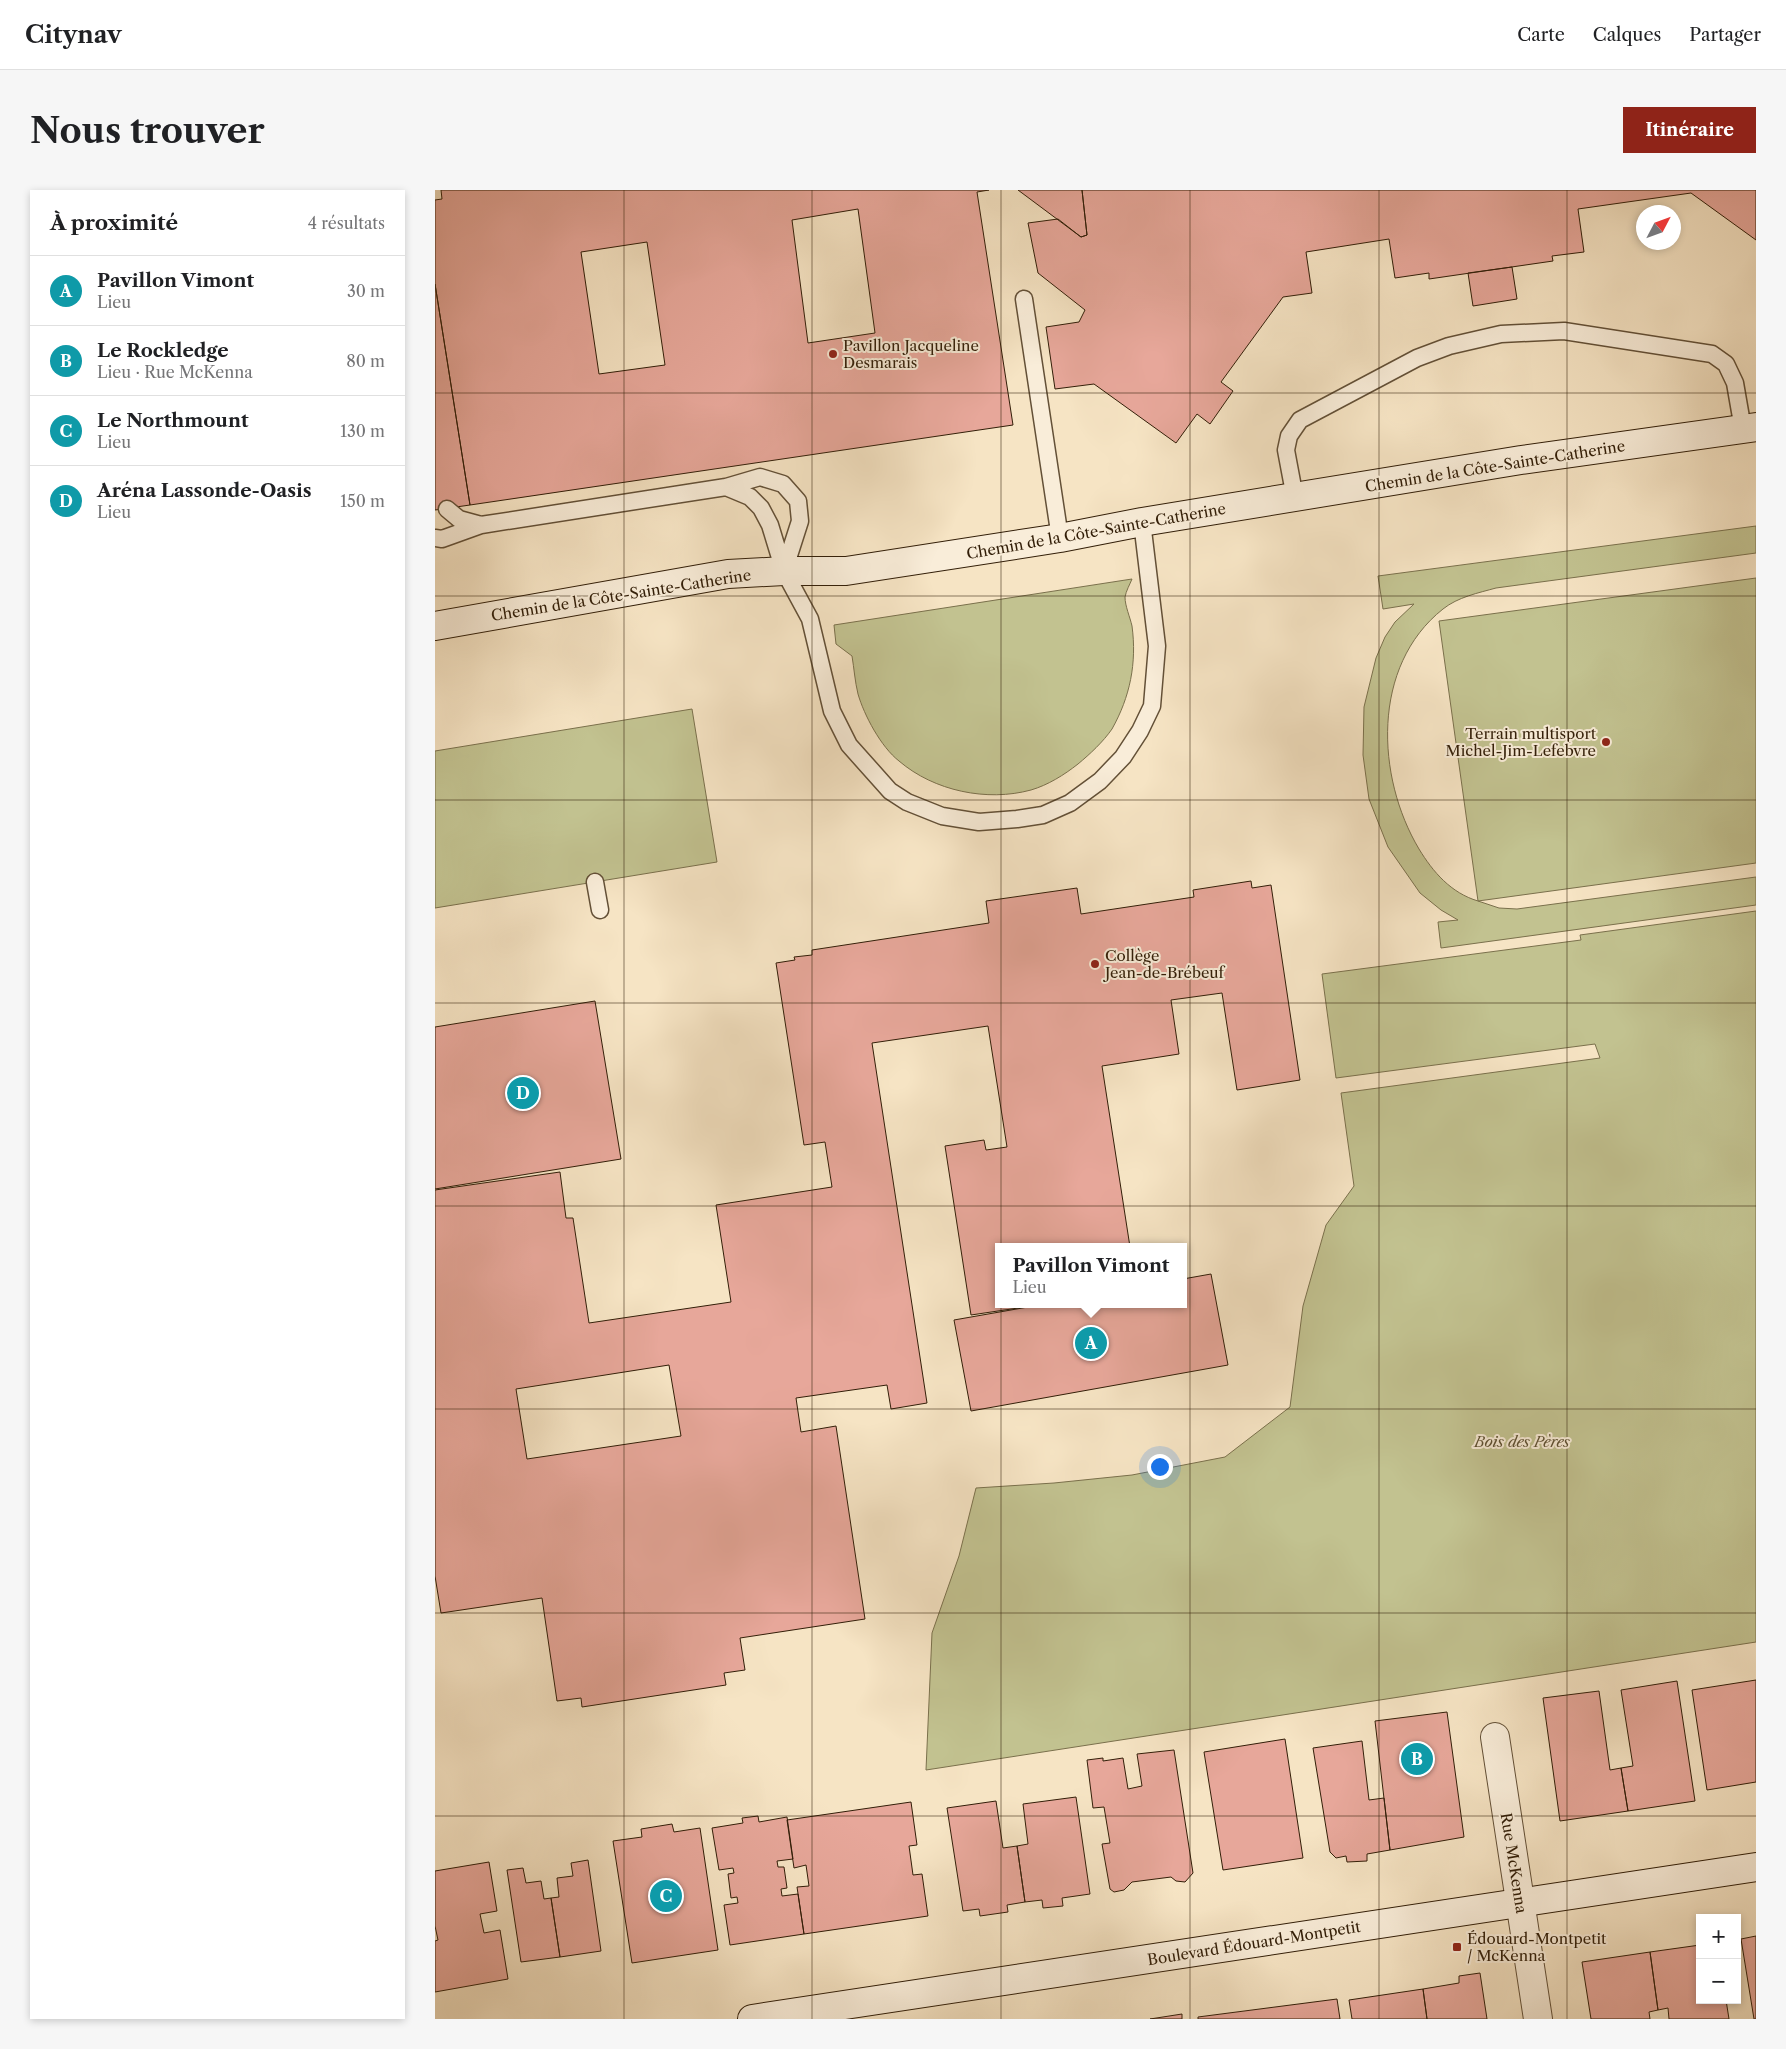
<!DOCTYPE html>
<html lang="fr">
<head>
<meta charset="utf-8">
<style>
	:root { --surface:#fff; --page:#f6f6f6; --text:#202124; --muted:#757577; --line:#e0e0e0; --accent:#8f2418 }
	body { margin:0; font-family:"Libre Caslon Text",serif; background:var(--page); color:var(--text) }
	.controls { position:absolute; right:15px; bottom:15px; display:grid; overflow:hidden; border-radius:0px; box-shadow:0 2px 8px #0003 }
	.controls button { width:45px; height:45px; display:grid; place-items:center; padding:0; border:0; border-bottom:1px solid var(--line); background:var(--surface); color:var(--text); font:25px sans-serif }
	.compass { position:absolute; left:1201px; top:15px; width:45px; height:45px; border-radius:50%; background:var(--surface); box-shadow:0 2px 8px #0003; rotate:49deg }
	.you { position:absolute; left:724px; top:1276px; width:18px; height:18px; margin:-12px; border:4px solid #fff; border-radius:50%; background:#1a73e8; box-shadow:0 0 0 8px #1a73e833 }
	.badge { display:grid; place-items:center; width:32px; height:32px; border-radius:50%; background:var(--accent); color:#fff; font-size:16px; font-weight:700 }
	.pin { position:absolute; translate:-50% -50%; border:2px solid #fff; box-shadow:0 1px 5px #0006 }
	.popup { position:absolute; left:560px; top:1053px; width:192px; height:65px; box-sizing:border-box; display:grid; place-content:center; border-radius:0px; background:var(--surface); filter:drop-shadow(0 1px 4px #0005); font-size:16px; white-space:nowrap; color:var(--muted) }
	.popup b { font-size:19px; color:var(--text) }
	.popup::after { content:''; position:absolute; left:50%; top:100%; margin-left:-10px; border:10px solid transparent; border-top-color:var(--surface) }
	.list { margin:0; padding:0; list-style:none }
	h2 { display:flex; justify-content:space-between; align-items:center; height:65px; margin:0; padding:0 20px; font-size:21px }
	h2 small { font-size:16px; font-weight:400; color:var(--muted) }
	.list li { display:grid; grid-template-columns:32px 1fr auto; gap:15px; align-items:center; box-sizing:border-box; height:70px; padding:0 20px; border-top:1px solid var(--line) }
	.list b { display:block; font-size:19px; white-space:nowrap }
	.list p { margin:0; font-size:16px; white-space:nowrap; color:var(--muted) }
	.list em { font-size:16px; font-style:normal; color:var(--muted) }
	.map { position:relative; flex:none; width:1321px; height:1829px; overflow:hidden; border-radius:0px }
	header { display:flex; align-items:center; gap:30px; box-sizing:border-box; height:70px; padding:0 25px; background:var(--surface); border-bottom:1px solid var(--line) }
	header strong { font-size:24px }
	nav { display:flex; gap:28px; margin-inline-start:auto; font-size:18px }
	.intro { display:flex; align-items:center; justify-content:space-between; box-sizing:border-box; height:120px; padding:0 30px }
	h1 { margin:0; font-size:35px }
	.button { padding:12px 22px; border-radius:0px; background:var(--accent); color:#fff; font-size:18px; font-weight:700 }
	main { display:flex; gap:30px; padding:0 30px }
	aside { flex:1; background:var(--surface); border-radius:0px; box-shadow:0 2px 8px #0003 }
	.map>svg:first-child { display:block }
	.green { fill:#c2c290; stroke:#7a704c }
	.building { fill:#e7a79a; stroke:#321e08; fill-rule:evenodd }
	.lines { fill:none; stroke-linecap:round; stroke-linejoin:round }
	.lane-casing { stroke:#635037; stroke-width:19 }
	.street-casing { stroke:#635037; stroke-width:30 }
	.secondary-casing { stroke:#321e08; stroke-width:30 }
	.lane { stroke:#f9edd9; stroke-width:16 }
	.street { stroke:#f9edd9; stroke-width:28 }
	.secondary { stroke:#f9edd9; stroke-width:28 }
	.grid { fill:none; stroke:#321e08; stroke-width:1; stroke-opacity:0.55 }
	.poi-dot { fill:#8f2418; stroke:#f9edd9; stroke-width:2 }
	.labels { text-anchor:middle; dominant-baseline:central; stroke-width:4; stroke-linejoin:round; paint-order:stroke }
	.poi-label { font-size:15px; fill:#321e08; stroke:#f9edd9; text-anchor:start }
	.street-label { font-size:15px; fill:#321e08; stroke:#f9edd9 }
	.park-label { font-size:15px; font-style:italic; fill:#5d4f31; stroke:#f9edd9 }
</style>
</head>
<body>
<header>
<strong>Citynav</strong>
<nav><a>Carte</a><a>Calques</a><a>Partager</a></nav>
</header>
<div class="intro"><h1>Nous trouver</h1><a class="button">Itinéraire</a></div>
<main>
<aside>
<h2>À proximité<small>4 résultats</small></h2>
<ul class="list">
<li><span class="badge" style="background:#0f9aa8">A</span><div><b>Pavillon Vimont</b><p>Lieu</p></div><em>30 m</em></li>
<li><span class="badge" style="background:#0f9aa8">B</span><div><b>Le Rockledge</b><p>Lieu · Rue McKenna</p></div><em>80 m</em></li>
<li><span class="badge" style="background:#0f9aa8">C</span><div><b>Le Northmount</b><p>Lieu</p></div><em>130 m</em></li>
<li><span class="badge" style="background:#0f9aa8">D</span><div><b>Aréna Lassonde-Oasis</b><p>Lieu</p></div><em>150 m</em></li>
</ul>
</aside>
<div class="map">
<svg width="1321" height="1829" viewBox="0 0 1321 1829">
	<rect width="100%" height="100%" fill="#f6e4c4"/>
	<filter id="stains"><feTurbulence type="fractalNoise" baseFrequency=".004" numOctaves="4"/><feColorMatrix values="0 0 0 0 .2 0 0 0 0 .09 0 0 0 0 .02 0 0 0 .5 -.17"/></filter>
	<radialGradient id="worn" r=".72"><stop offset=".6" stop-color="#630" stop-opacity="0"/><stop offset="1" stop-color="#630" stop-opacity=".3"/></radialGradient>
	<!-- green -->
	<path class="green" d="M1321,336V363L1061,398C1043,403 1023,407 1008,419C936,476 941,587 984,659C998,682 1016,703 1043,711L1004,431L1321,388V673L1043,711L1064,718L1082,719L1321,687V715L1006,758L1003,732L1023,730L1006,720L985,703L953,657L934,609L928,565L929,517L941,468L950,447L960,432L979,414L948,419L943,386Z
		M697,389C695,394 691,401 690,407C690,416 695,427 697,436C702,473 695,507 677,539C668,552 655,564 643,574C629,585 613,595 596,600C552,612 499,601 464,571C446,557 429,525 423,504C420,492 419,478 417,466L401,454L399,435Z
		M257,519L282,672L0,718V561Z
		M1321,721V1452L491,1580L497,1443L524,1366L541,1298L619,1293L697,1285L790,1267L855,1217L868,1116L891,1035L919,996L906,903L1165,868L1160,854L901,888L887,784L1146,750L1145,745Z"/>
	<!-- building -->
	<path class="building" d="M6,0H554L542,2L578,235L35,315L0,94V10L7,9ZM423,19L440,143L373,153L357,30ZM212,52L230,175L164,184L146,62Z
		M583,0H647L652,45L646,47Z
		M647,0H1321V50L1256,3L1143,19L1149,62L1117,66L1118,71L994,89V83L960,88L954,49L871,62L877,103L848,107L786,192L798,201L775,234L762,224L741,253L659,194L620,199L611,137L644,132L650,120L603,83L593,33L623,29L646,47L652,45Z
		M1077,77L1082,109L1038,116L1033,83Z
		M0,94L35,315L0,320Z
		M816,691L817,698L836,695L865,890L802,900L787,803L736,810L744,864L667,876L695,1057H564V1114H610L536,1125L510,956L549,950L551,960L572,957L553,836L437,853L492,1213L456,1219L452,1195L361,1208L366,1242L401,1236L430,1429L305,1448L310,1480L289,1483L291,1495L147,1517L146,1508L122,1511L107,1408L6,1423L0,1386V1000L125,982L131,1028H138L154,1133L296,1112L281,1015L397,997L390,952L369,955L341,773L360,770L359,767L377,765V760L554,733L551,711L642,698L646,724L759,707L758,700ZM234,1175L246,1246L92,1269L81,1199Z
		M160,811L186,969L0,999V837Z
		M776,1084L793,1175L536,1221L519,1130L610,1114H748V1089Z
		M1321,1490V1592L1272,1600L1257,1500Z
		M1242,1491L1260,1611L1193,1621L1186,1578L1198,1576L1186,1500Z
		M1164,1501L1175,1580L1186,1578L1193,1621L1125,1631L1108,1508Z
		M1012,1522L1029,1647L955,1660L940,1531Z
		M850,1549L868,1668L788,1680L769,1562Z
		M927,1551L934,1610L949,1608L955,1660L932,1664V1671L912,1672L911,1666L901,1668L895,1662L878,1558Z
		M739,1560L758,1683L750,1692L741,1691L736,1687L697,1692L689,1700L679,1702L675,1699L667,1654L675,1653L669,1617L658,1618L652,1570L668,1568V1571L688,1568L693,1599L707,1596L702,1564Z
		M641,1607L655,1704L627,1708L628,1716L608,1718L607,1710L590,1712L582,1656L593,1654L588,1614Z
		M561,1611L568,1658L582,1656L590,1712L572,1715L573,1722L545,1726L544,1719L528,1721L512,1618Z
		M476,1612L482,1655L474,1656L478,1685L487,1684L493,1726L369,1744L362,1697L374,1696L371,1675L359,1678L352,1630Z
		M323,1626L324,1632L352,1627L358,1669L342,1671L343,1677H349L352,1698L346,1699L347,1706L363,1704L369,1744L295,1755L289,1715L303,1713L302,1707L296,1708L293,1684L299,1683L298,1678L284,1680L277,1638L308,1633L307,1628Z
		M237,1634L239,1642L265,1638L283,1760L197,1773L178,1651L207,1647L206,1639Z
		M153,1670L166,1761L125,1767L116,1708L124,1707L122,1688L138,1686L136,1673Z
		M54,1672L62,1721L45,1724L49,1743L65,1740L73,1789L0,1802V1751L3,1750L0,1736V1681Z
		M88,1678L91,1693L106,1691L109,1709L116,1708L125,1767L86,1772L72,1680Z
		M1321,1746V1829H1319L1306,1749Z
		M1265,1755V1810H1291L1294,1829H1234L1233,1818L1223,1820L1215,1762Z
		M1215,1762L1223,1820L1214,1822L1215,1829H1156L1147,1772Z
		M1045,1783L1052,1829H992L988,1799L1024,1793V1786Z
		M988,1799L992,1829H917L914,1810Z
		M902,1809L905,1829H763V1827Z
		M747,1824V1829H715Z"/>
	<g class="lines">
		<!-- lane casing -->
		<g class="lane-casing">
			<path id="lane" d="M589,109L625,348
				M291,297L315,307L326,318L335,335L349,381L375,429L397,521L414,555L455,601L472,612L507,626L544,632L582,629L608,625L635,613L665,591L688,567L705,541L717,516L722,456L707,332
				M860,308L851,260L854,246L865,230L982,168L1014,156L1066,144L1129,141L1277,164L1291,174L1300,193L1308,239
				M12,319L24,329L46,335
				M0,348L7,349L46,335L291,297L325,287L348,294L363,311L365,331L349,381
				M160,692L165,720"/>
		</g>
		<!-- street casing -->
		<g class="street-casing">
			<path id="street" d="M1060,1547L1103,1829"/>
		</g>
		<!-- secondary casing -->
		<g class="secondary-casing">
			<path id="secondary" d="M0,436L293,384L349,381H411L625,348L707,332L1086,270L1321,237
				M317,1829L1321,1677"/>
		</g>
		<!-- lane -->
		<use href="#lane" class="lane"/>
		<!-- street -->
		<use href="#street" class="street"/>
		<!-- secondary -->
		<use href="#secondary" class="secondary"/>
	</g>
	<!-- grid -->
	<path class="grid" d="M189,0V1829M377,0V1829M566,0V1829M755,0V1829M944,0V1829M1132,0V1829M0,203H1321M0,406H1321M0,610H1321M0,813H1321M0,1016H1321M0,1219H1321M0,1423H1321M0,1626H1321"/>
	<!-- markers -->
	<g class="poi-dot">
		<circle cx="398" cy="164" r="5"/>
		<circle cx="1171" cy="552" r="5"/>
		<circle cx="660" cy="774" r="5"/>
		<rect x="1017" y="1752" width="10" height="10" rx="2.5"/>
	</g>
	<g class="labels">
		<!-- poi labels -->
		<g class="poi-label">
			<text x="408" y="155">Pavillon Jacqueline<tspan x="408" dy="17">Desmarais</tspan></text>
			<text x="1161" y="543" text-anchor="end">Terrain multisport<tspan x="1161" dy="17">Michel-Jim-Lefebvre</tspan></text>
			<text x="670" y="765">Collège<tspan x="670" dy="17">Jean-de-Brébeuf</tspan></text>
			<text x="1032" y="1748">Édouard-Montpetit<tspan x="1032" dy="17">/ McKenna</tspan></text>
		</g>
		<!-- street labels -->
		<g class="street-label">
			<text transform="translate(1060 276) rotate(-9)">Chemin de la Côte-Sainte-Catherine</text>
			<text transform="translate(661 341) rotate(-10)">Chemin de la Côte-Sainte-Catherine</text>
			<text transform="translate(186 405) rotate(-9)">Chemin de la Côte-Sainte-Catherine</text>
			<text transform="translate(1079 1673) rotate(81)">Rue McKenna</text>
			<text transform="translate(819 1753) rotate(-9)">Boulevard Édouard-Montpetit</text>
		</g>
		<!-- park labels -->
		<g class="park-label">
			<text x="1087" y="1251">Bois des Pères</text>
		</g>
	</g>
	<rect width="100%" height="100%" filter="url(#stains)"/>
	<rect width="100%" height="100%" fill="url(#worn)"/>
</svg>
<div class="controls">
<button>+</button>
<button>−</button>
</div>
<svg class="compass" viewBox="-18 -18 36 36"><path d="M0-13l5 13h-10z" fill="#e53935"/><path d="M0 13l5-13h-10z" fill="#757577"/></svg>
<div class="you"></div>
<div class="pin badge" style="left:656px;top:1153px;background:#0f9aa8">A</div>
<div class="popup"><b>Pavillon Vimont</b>Lieu</div>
<div class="pin badge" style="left:982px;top:1569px;background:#0f9aa8">B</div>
<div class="pin badge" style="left:231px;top:1706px;background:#0f9aa8">C</div>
<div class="pin badge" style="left:88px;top:903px;background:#0f9aa8">D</div>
</div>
</main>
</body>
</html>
